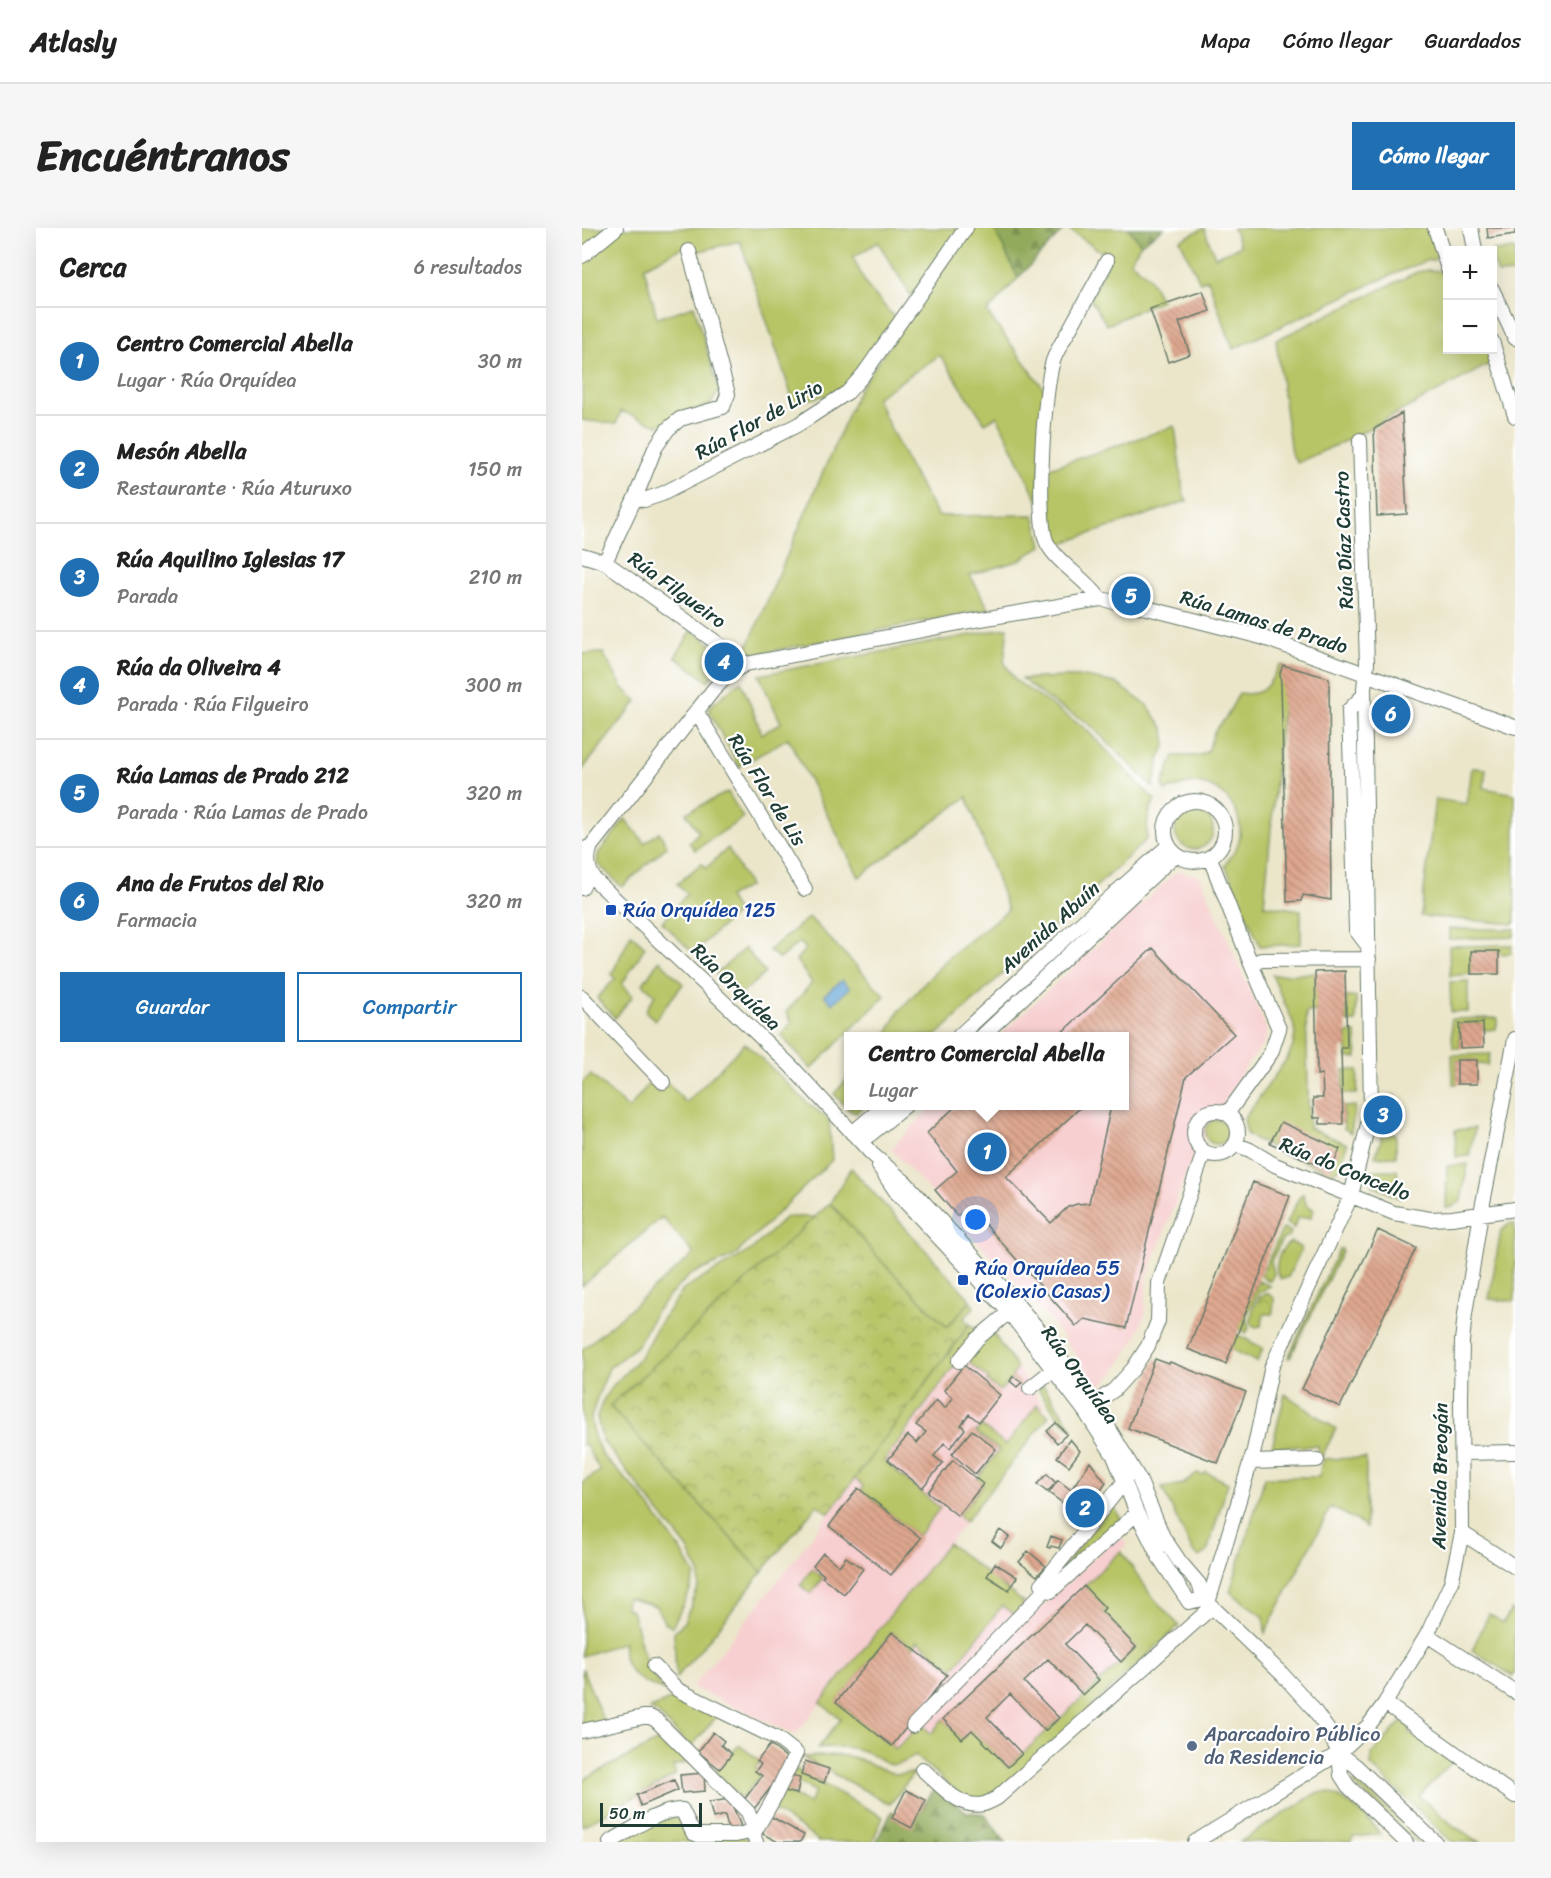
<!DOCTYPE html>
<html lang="es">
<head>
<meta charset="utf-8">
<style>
	:root { --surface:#fff; --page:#f6f6f6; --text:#222; --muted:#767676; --line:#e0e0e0; --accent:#1f6fb2 }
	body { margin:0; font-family:Sriracha,sans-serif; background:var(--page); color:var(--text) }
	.controls { position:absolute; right:18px; top:18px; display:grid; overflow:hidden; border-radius:0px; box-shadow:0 6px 24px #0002 }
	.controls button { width:54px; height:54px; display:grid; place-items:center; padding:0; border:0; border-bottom:2px solid var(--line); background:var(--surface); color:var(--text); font:30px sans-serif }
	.scale { position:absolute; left:18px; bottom:15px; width:102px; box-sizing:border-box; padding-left:6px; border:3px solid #1f3d34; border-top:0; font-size:16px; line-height:21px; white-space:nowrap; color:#1f3d34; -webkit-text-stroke:4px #fff; paint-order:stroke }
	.you { position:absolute; left:394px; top:992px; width:21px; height:21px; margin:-15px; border:4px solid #fff; border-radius:50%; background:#1a73e8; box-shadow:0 0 0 9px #1a73e833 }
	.badge { display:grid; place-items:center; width:39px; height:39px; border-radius:50%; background:var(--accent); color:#fff; font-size:20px; font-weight:700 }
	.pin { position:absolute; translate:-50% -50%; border:3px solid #fff; box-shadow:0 2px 6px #0006 }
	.popup { position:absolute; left:262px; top:804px; width:285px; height:78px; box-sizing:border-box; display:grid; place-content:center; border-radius:0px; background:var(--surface); filter:drop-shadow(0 2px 4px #0005); font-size:20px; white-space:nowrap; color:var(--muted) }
	.popup b { font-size:22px; color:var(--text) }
	.popup::after { content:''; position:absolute; left:50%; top:100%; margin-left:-12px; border:12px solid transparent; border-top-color:var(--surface) }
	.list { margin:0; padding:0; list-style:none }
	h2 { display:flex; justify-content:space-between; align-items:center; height:78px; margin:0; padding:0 24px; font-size:26px }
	h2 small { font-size:20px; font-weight:400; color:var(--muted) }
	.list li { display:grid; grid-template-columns:39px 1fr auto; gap:18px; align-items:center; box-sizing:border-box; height:108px; padding:0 24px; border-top:2px solid var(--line) }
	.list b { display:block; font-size:22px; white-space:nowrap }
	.list p { margin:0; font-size:20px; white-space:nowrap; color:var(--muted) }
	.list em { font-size:20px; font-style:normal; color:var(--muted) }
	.actions { display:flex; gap:12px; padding:18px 24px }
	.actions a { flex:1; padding:14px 0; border:2px solid var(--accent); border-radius:0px; text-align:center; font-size:21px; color:var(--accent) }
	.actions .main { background:var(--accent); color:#fff }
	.map { position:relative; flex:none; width:933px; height:1614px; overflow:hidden; border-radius:0px }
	header { display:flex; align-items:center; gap:36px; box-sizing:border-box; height:84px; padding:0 30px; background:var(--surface); border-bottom:2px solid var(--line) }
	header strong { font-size:28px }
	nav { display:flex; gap:33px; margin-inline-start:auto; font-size:21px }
	.intro { display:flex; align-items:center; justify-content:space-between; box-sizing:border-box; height:144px; padding:0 36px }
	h1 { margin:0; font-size:42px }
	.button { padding:15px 27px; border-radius:0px; background:var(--accent); color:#fff; font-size:21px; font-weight:700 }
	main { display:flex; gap:36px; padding:0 36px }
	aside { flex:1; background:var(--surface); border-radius:0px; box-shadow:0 6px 24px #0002 }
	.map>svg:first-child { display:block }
	.built { fill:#f7cfd0 }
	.grass { fill:#b8c566; stroke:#6c814d; stroke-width:1.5 }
	.forest { fill:url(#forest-firs); stroke:#587448; stroke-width:1.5 }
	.park { fill:url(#park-crowns); stroke:#6c814d; stroke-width:1.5 }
	.water { fill:#60a2d4; stroke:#407084; stroke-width:1.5 }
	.building { fill:url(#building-back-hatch) }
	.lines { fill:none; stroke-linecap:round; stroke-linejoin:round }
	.minor-casing { stroke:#667868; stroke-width:16 }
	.minor { stroke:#fff; stroke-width:14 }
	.transit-dot { fill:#1a4fb4; stroke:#fff; stroke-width:2 }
	.service-dot { fill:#5c6f8a; stroke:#fff; stroke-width:2 }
	.labels { text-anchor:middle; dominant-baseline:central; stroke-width:4.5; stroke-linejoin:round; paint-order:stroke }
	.street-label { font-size:20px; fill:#1f3d34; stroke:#fff }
	.transit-label { font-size:20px; fill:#164399; stroke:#fff; text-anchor:start }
	.service-label { font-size:20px; fill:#4e5e75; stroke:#fff; text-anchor:start }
</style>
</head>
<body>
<header>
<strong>Atlasly</strong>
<nav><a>Mapa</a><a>Cómo llegar</a><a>Guardados</a></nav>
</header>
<div class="intro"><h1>Encuéntranos</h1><a class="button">Cómo llegar</a></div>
<main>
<aside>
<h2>Cerca<small>6 resultados</small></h2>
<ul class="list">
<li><span class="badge">1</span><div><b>Centro Comercial Abella</b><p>Lugar · Rúa Orquídea</p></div><em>30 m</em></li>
<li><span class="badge">2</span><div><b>Mesón Abella</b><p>Restaurante · Rúa Aturuxo</p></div><em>150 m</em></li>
<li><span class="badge">3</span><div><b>Rúa Aquilino Iglesias 17</b><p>Parada</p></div><em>210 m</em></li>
<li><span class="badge">4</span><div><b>Rúa da Oliveira 4</b><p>Parada · Rúa Filgueiro</p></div><em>300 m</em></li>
<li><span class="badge">5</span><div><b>Rúa Lamas de Prado 212</b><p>Parada · Rúa Lamas de Prado</p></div><em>320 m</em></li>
<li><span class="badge">6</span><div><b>Ana de Frutos del Rio</b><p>Farmacia</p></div><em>320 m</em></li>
</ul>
<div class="actions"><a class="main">Guardar</a><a>Compartir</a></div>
</aside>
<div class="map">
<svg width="933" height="1614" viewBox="0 0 933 1614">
	<defs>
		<pattern id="forest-firs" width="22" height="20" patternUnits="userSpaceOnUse" patternTransform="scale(1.5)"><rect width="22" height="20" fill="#92aa5b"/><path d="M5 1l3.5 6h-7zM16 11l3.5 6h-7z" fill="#778c4c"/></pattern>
		<pattern id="park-crowns" width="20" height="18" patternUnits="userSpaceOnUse" patternTransform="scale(1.5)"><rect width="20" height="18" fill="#b8c566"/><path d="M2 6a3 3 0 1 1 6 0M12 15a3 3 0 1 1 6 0" fill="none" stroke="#95a155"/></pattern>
		<pattern id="building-back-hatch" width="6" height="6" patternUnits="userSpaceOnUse" patternTransform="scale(1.5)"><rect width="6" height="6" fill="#dfa78f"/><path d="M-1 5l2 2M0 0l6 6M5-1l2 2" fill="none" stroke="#b48976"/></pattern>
	</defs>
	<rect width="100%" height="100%" fill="#fff"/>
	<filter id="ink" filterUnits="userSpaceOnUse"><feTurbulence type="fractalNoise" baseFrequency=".0167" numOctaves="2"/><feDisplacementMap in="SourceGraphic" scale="12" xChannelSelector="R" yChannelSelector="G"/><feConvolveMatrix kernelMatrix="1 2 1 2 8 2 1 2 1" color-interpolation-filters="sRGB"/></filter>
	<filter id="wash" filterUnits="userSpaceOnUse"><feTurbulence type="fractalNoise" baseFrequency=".008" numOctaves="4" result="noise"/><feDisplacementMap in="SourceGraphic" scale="24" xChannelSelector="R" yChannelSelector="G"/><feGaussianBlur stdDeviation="1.35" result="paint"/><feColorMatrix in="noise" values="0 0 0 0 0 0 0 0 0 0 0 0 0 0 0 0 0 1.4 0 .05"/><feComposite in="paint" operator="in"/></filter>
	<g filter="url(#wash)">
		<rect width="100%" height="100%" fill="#ebe6ca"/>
		<!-- built -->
		<path class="built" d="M595,643L618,648L684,800V813L664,838L613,923L564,1052L563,1086L554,1110L531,1146L517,1159L469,1093L309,921L350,878H543V808H417Z
			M403,1094L444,1151L467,1188L367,1315L454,1384L536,1308L545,1315L539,1323L568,1366L597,1398L424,1557L379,1568L333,1527L320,1537L238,1476L213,1507L110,1459L203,1344L388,1096L395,1102Z"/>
		<!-- grass -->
		<path class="grass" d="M0,0H28L0,22Z
			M40,0H377L329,68L296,14L271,29L284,57L313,90L264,160L247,173L244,167L212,175L158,13L114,24L101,19L62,39L75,90L112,78L137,163L128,177L93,188L78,198L39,183L34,196L0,192V35Z
			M390,0H412L436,50L405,84L463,162L456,273L415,188L403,195L358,127L294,170L327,238L356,288L452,287L460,318L436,333L388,347L407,381L174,426L164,422L277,161Z
			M485,0H546L559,16L548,33L566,48L579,72L525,97L508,71L528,30Z
			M622,0L633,29L658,18L651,0H850L856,28L852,32L843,33L793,54L651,121L626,51L618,54L598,12Z
			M933,21V45L916,46L911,33V23Z
			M846,42L858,43L865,54L866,122H907L911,134L767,211L715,235L709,225L694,112L835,44Z
			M593,198L601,265L605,273L472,318L469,302L465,241Z
			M426,400L422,434L433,452L504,501L573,572C565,585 565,597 565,611L354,808H304L317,783L366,730L426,682L385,569L277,649L206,510L157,539L128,485L127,479L159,453L180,506L199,495L177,447Z
			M110,402L144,428L143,433L126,453L93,429Z
			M21,425L41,460L55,473L0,542V426Z
			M698,437L704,438L682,677L719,682V716L678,718L643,637C649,628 657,619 658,608C660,584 644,561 620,556C608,553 595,559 583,563L581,555L592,528H616L626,523L632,504L645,488L657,465C683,469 686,457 698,437Z
			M485,449H503L534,455L566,478L582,501L584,516L578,530L571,559L505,494L473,476L440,451Z
			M890,540L904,541L902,560L933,566V696L839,688L853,571L885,576Z
			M146,564L161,590L113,622L107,614L117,604L104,585Z
			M593 602a19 19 0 1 1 38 0a19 19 0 1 1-38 0Z
			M43,591L63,615L77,604L85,618L40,659L15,635L16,626Z
			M146,620L167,658L146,669L155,684L111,725L80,694L105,666L95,656L120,635L124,640Z
			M227,689L303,768L229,841L199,807L210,794L204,784L230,755L214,732L224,720L217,714L197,731L187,722Z
			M867,701H933L932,709L867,711Z
			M49,706L63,719L40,756L51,768L33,790L15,770L33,751L30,746Z
			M930,717L929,725L919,726L917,723H889V746L868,748L867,718Z
			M163,720L183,745L156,769L134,746Z
			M77,732L101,756L73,792L63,783L73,767L61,756Z
			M735,745L736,783L724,784L727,900L765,916L759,939L750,945L697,923L665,907L662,891L706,829L711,818L713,806L711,794L690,747Z
			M886,753V784H869L868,754Z
			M764,769H774V794H764Z
			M916,790L914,801L904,802L901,800V795L877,796L878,820H871L869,791Z
			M765,805H774L775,830H765Z
			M163,815L228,877L247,892L250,932L152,1028L108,1047L86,1069L73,1085L56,1117L27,1140L14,1173L9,1190L12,1209L21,1228L60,1268L102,1327L113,1348L106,1367L90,1399L82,1394L74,1378L45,1370L44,1380L50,1382L60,1421L69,1445L83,1463C58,1453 38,1445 42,1414L0,1428V1255L18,1243L3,1216L0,1217V1122L112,1026L80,989L0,1058V854L9,847L47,881L67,855L77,865L86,855L104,875Z
			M908,826L906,837L895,836L894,832H875V856H871L870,827Z
			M762,842H776L775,866H761Z
			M267,849V878H282L274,885L267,882L252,866Z
			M805,868H813V893H801Z
			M773,878L769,905L762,900L761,879Z
			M623 904a12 12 0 1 1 24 0a12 12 0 1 1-24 0Z
			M893,900L887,928L874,929L873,902Z
			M799,906H814V928L793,929L799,912Z
			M886,936L879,973L870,979L864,980L865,938Z
			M269,940L386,1069L388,1074L365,1099L301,1035L248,975Z
			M790,942H815L817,970L791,958L788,945Z
			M721,966L724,976L732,982L729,989L715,990L712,1000L704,995L717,970Z
			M204,989H233L28,1178L180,1344L134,1403L94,1450L92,1404L102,1394L117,1358L118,1347L106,1321L20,1212L15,1188L21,1172L28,1161L58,1129L77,1096L101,1062L169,1022Z
			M927,996H933V1073L907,1071L919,1003Z
			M701,1000L709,1004L707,1008L700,1012L689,1033L692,1046L688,1053L679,1048Z
			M709,1014L719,1020L718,1024L706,1049L699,1051C689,1041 698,1020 709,1014Z
			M757,1021H760V1023L708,1130H706Z
			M677,1053L688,1058L677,1064L663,1090L667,1100L664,1105L655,1100Z
			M403,1094L406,1099L395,1107L302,1233L358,1280L336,1308L279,1262L281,1258L272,1250L388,1096L395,1102Z
			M410,1104L435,1140L428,1153L418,1163L405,1153L407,1151L383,1131Z
			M652,1105L681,1120L675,1134L644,1119Z
			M461,1157L491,1201L477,1190L456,1161Z
			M703,1166L754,1201L740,1228L737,1227L736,1218L690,1219Z
			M455,1177L467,1188L383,1294L376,1288L401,1257L395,1251L417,1222L394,1204L399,1198L424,1217Z
			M784,1230V1300L774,1292L749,1279L683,1405L682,1389L648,1364L683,1249H737L741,1231Z
			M624,1244L646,1255L625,1324L618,1329L611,1324L580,1260L601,1256L615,1245L621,1247Z
			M530,1276L539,1291L482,1344L477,1345Z
			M366,1315L442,1375L433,1387L420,1378L371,1441L336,1413L331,1420L310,1404L255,1474L313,1521L340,1496L349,1506L361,1491L380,1511L390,1502L426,1539L554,1420L520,1383L523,1380L502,1358L539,1323L568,1366L597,1398L424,1557L396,1574L379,1568L333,1527C305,1548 305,1530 279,1522C265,1518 250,1519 236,1520L259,1491L238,1475Z
			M929,1382L933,1385V1445L931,1448L890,1422L907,1386L921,1395Z
			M0,1440L22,1494L0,1498Z
			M96,1468L136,1487L109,1519L75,1485L68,1481Z
			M820,1493L826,1497L828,1506L871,1533L837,1568L873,1599L898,1614H870L789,1538V1527Z
			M84,1509L110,1533L91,1538L94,1547L0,1598V1552Z
			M157,1517L178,1533L173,1541L179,1546L160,1571L133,1545Z
			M254,1527L271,1529L312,1546L332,1545L308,1576L220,1529Z
			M213,1541L301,1589L290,1614H235L236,1612L191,1582L200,1561L227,1576L233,1563L207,1550Z
			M776,1553L841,1614H834L772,1556Z
			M747,1564C769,1574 784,1587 798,1606L771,1609L769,1614H658L734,1565Z
			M93,1588L97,1589L102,1600L166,1610L169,1614H34L63,1598Z"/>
		<!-- forest -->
		<path class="forest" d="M412,0H483L436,50Z
			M546,0H582L559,16Z
			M353,1560L385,1584L403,1586L423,1614H294L310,1583L331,1594Z"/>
		<!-- park -->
		<path class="park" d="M248,975L301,1035L365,1099L388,1074L392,1079L382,1091L388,1096L247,1285L235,1277L180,1344L28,1178Z
			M685,1065L692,1070L691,1084L690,1086H682L679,1098L673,1099L669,1095C669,1083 674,1069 685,1065Z
			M230,1341L239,1348L240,1351L229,1366L218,1357Z"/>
		<!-- water -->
		<path class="water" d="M260,752L268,760L250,776L242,767Z"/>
		<g id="blocks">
			<!-- building -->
			<path class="building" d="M905,0H933V6L906,10Z
				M621,63L628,83L597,94L608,126L586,134L568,81Z
				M820,185L825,286L795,288L792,201Z
				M701,437L747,450L749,672L721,667L719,673L705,674L699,457L698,445Z
				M571,720L652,806L604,849L544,1100L503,1091L494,1098L387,978L375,988L353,962L375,943L345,905L374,878H500L424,949L469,995L486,979L495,976L507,975L529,878H543V808H476Z
				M889,723H917V746H889Z
				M763,743L765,820H759L761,896H738V890H732L731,870H741L740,846L735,847L733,744Z
				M901,795L902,819L878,820L877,796Z
				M875,832H895V856H875Z
				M699,894L758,921L748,943L688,915Z
				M671,954L708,968L644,1136L606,1121Z
				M796,1002L834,1020L758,1179L720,1161Z
				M573,1131L587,1136L588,1134L664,1164L636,1235L546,1200Z
				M382,1137L418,1167L397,1194L387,1186L379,1197L383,1201L368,1220L362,1215L352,1228L361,1235L340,1260L306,1232L326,1207L335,1215L344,1204L334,1197L354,1172L363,1180L371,1170L362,1162Z
				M431,1148L440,1154L435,1159L428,1153Z
				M474,1195L485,1206L475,1215L465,1203Z
				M390,1202L414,1221L393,1246L370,1226Z
				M488,1211L498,1223L487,1238L475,1229Z
				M371,1232L401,1256L376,1288L346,1264Z
				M508,1234L524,1255L500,1289L467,1265L476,1252L489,1262Z
				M465,1246L474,1255L465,1264L455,1256Z
				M276,1260L339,1310L309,1347L247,1298Z
				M418,1302L427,1309L419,1320L410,1313Z
				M469,1308L480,1312L477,1320L469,1318L468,1320L465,1319Z
				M446,1323L464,1338L455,1348L437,1334Z
				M241,1325L257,1338L264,1329L281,1341L262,1366L240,1349L242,1347L231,1338Z
				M413,1335L435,1349L427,1362L405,1348Z
				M502,1358L523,1380L520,1383L554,1419L539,1434L503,1397L483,1416L517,1452L501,1467L466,1431L442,1454L477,1490L463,1503L428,1466L405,1489L440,1526L426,1539L390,1502L380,1511L361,1491Z
				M310,1404L365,1447L310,1518L254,1474Z
				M131,1504L142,1513L139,1517L150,1526L138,1541L116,1524Z
				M188,1517L209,1533L172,1581L161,1573L180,1548L173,1543L179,1536L175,1533Z
				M223,1533L247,1541L242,1555L219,1547Z
				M122,1545L123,1563L100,1565L98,1547Z
				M205,1547L218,1550L215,1566L202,1563Z
				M92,1552L96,1562L59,1578L55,1567Z
				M324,1562L344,1572L330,1600L310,1590Z
				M148,1571L160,1601L147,1604L143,1587L131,1590L127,1574Z
				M188,1588L222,1607L218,1614H196L179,1605Z"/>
		</g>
	</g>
	<g filter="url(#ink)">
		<use href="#blocks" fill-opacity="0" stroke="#667868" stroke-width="1.5"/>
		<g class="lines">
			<!-- minor casing -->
			<g class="minor-casing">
				<path id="minor" d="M853,0L866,41
					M889,0L893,22
					M0,28L34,0
					M910,61L933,110
					M910,113L933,188
					M54,268L62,272L80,266L217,196L266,164L281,147L384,0
					M0,327L23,334L164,436
					M23,334L54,268L73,220L86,201L98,191L141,179L146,166L107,23
					M518,371C503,350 476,336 465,315C453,291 462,161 471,133C475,121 484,108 490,97C502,75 514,54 525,33
					M782,467L767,482L774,702L786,718
					M114,483L223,661
					M583 603a30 30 0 1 1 60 0a30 30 0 1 1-60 0Z
					M9,618C4,630 5,640 12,651L208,837L290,926L323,954L426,1066L457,1102L512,1175L557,1251L581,1309L598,1334L617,1356L622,1371L700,1446L729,1478L746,1502L757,1525L759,1547L766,1558L824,1614
					M3,621L9,618L132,461L148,445L164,436L388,393L518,371L557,378L679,409L933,499
					M628,630L669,736L697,801L689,825L645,886
					M0,660L8,644
					M669,736L679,732L787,731
					M0,769L81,854
					M377,808L484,709L586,618
					M400,808L593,627
					M612 905a22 22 0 1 1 44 0a22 22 0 1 1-44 0Z
					M270,905L302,878
					M279,914L323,878
					M653,916L668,922L693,937L812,985L848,991L870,990L933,981
					M297,938L315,965L427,1084L502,1182L532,1228L555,1285L577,1329L607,1374L622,1371
					M377,1133L395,1111L427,1084
					M448,1160L472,1141
					M507,1179L532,1162L551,1141L566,1118L576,1093L577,1055L622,924
					M880,1225L933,1224
					M668,1234L735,1232
					M543,1253L460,1356L469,1363L555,1285
					M880,1305L933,1339
					M626,1375L672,1222L690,1138L769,968L789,883L782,460L785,436L778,212
					M845,1407L933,1464
					M803,1475L933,1568
					M331,1498L465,1360
					M0,1503L61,1489H68L74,1492L166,1584L173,1603L172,1609L174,1614
					M757,1525L774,1538L853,1614
					M340,1541C357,1555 377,1582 402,1576C406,1575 411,1572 415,1570L630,1379
					M28,1614C48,1603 77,1581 100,1582L111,1605L116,1607H154L173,1603L191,1572L214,1525L196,1511L96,1462L72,1438
					M613,1614L757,1525L787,1497L803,1475L845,1407L869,1355L880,1305L879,1170L880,1113L883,1086L899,985L933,811"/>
			</g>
			<!-- minor -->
			<use href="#minor" class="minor"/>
		</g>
	</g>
	<!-- markers -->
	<g class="transit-dot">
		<rect x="23" y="676" width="12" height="12" rx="3"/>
		<rect x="375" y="1046" width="12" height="12" rx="3"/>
	</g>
	<circle class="service-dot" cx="610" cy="1518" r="6"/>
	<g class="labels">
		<!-- street labels -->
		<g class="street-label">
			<text transform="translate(177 192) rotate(-29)">Rúa Flor de Lirio</text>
			<text transform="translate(762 312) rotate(-92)">Rúa Díaz Castro</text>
			<text transform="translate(95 362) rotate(36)">Rúa Filgueiro</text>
			<text transform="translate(682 394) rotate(17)">Rúa Lamas de Prado</text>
			<text transform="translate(185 562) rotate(58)">Rúa Flor de Lis</text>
			<text transform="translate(468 699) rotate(-42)">Avenida Abuín</text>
			<text transform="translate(154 759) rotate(44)">Rúa Orquídea</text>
			<text transform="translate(763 941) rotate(22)">Rúa do Concello</text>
			<text transform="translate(498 1147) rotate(54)">Rúa Orquídea</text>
			<text transform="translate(858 1248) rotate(-89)">Avenida Breogán</text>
		</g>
		<!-- transit labels -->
		<g class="transit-label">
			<text x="41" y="682">Rúa Orquídea 125</text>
			<text x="393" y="1040">Rúa Orquídea 55<tspan x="393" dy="23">(Colexio Casas)</tspan></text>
		</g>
		<!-- service labels -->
		<g class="service-label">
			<text x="622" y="1506">Aparcadoiro Público<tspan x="622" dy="23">da Residencia</tspan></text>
		</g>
	</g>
</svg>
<div class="controls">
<button>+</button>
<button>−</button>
</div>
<div class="scale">50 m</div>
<div class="you"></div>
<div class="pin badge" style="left:405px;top:924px">1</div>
<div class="popup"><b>Centro Comercial Abella</b>Lugar</div>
<div class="pin badge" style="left:503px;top:1280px">2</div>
<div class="pin badge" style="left:801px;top:887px">3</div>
<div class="pin badge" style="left:142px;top:434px">4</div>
<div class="pin badge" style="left:549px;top:368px">5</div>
<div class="pin badge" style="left:809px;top:486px">6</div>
</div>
</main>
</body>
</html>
